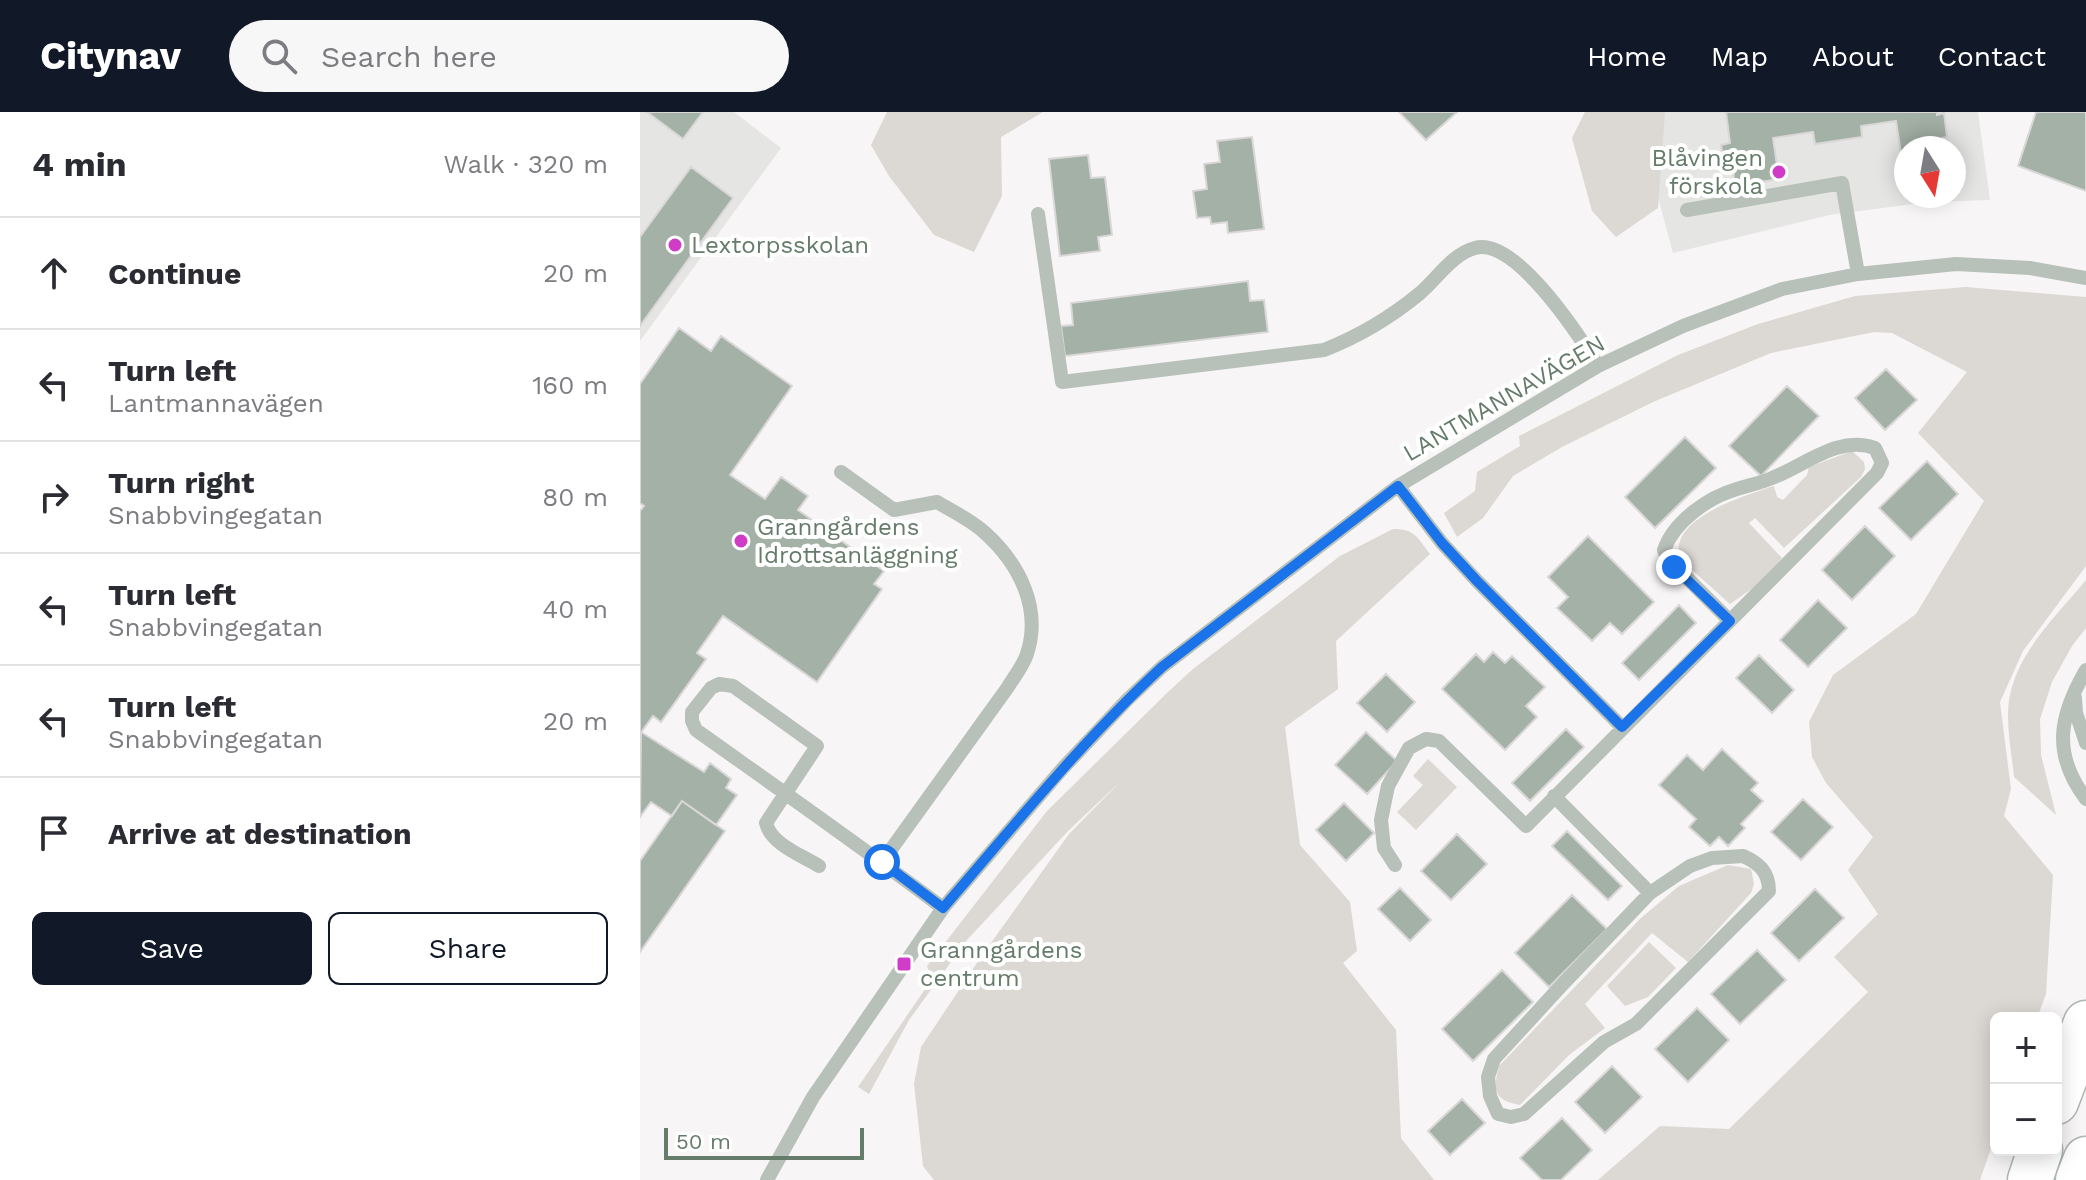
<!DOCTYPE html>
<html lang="en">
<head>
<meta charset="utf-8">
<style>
	:root { --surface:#fff; --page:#f7f7f7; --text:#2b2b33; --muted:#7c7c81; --line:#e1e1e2; --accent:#111827 }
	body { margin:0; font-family:"Work Sans",sans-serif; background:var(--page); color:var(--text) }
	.controls { position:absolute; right:24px; bottom:24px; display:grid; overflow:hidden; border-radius:12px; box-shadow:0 4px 20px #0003 }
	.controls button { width:72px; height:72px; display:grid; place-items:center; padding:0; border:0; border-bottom:2px solid var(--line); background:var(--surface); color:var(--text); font:40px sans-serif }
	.compass { position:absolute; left:1254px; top:24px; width:72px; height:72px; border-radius:50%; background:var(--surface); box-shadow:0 4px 20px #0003; rotate:169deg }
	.scale { position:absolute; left:24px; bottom:20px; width:200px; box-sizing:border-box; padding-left:8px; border:4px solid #657c6b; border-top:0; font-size:22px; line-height:28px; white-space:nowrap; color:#657c6b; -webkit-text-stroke:6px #fff; paint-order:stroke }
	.stop { position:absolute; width:24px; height:24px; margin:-18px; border:6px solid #1a73e8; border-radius:50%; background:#fff }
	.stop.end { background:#1a73e8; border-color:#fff; box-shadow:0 2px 8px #0008 }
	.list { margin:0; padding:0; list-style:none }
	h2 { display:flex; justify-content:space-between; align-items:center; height:104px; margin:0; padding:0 32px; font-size:34px }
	h2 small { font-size:26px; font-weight:400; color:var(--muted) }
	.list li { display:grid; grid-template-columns:52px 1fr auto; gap:24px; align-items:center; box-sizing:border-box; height:112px; padding:0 32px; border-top:2px solid var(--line) }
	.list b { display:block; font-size:30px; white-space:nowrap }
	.list p { margin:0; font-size:26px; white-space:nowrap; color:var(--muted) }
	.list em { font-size:26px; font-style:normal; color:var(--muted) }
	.actions { display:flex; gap:16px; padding:24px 32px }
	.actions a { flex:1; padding:18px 0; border:2px solid var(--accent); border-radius:12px; text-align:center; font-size:28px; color:var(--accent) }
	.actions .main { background:var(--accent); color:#fff }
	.icon { flex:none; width:44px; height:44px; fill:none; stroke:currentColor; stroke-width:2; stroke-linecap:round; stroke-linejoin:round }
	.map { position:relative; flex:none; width:1446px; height:1068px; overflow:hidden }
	header { display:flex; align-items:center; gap:48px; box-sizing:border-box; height:112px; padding:0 40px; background:var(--accent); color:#fff }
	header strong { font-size:38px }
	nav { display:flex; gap:44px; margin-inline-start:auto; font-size:28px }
	.search { width:560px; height:72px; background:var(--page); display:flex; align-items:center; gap:20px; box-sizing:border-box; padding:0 28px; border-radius:44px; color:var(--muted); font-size:30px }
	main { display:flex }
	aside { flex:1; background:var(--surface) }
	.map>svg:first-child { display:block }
	.built { fill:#e5e5e4; fill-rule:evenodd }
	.green { fill:#dcd8d4 }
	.building { fill:#a4b1a7; stroke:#d9d7d7; stroke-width:2 }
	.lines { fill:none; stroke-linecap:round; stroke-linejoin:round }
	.highway-casing { stroke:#aeb6b0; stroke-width:47 }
	.minor { stroke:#b8c0ba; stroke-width:14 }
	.highway { stroke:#fff; stroke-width:44 }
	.route { stroke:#1a73e8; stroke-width:10 }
	.poi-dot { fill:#d03cc6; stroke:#fff; stroke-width:3 }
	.labels { text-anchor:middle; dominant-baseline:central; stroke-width:8; stroke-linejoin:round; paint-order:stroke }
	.poi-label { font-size:24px; fill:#657c6b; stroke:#fff; text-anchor:start }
	.street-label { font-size:24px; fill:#657c6b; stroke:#fff }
</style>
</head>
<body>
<header>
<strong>Citynav</strong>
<div class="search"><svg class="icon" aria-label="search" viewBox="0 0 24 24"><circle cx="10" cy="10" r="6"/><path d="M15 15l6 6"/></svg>Search here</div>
<nav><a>Home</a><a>Map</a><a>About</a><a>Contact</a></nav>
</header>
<main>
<aside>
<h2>4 min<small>Walk · 320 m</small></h2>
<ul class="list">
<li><svg class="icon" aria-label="ahead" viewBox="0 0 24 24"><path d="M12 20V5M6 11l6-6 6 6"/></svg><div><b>Continue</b></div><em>20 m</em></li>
<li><svg class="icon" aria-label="left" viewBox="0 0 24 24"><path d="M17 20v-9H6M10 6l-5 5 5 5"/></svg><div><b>Turn left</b><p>Lantmannavägen</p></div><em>160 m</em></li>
<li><svg class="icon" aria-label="right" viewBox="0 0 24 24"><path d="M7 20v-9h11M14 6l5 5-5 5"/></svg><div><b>Turn right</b><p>Snabbvingegatan</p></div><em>80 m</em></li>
<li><svg class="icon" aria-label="left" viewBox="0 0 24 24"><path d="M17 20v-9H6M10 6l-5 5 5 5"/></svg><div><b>Turn left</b><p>Snabbvingegatan</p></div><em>40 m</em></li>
<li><svg class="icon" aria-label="left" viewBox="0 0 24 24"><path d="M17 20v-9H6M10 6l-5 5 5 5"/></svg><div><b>Turn left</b><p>Snabbvingegatan</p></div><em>20 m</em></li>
<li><svg class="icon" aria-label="arrive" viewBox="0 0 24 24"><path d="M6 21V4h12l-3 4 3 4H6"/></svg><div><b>Arrive at destination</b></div></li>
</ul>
<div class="actions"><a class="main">Save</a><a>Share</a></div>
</aside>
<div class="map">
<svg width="1446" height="1068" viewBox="0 0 1446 1068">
	<rect width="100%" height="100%" fill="#f7f5f5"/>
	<!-- built -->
	<path class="built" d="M0,0H94L141,36L0,229Z
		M995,0H1338L1350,88L1288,90L1189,103L1033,141ZM1266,36H1314V84H1266Z"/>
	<!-- green -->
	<path class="green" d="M247,0H403L361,25L362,84L334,140L294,123L249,64L231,33Z
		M945,0H1025L1018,96L976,125L952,99L932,26Z
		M1326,175L1446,185V454L1383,539L1360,590L1371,677L1364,704L1413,763L1406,882L1397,906H1356V1022L1340,1068H958L1020,1014L1089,1017L1228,880L1194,845L1238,802L1208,758L1233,725L1186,671L1172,645L1169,610L1193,563L1276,502L1344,389L1278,321L1327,260L1252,221L1234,220L1131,241L1013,290L922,335L873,364L843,406L817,425L804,401L835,379L837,360L880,334L879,324L1038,243L1118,212L1215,184Z
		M1212,339L1224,350L1225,357L1221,365L1144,436L1115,406L1109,411L1142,446L1113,476L1090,492L1041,448C1024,407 1107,383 1134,374L1137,385L1143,388L1167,363L1169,355Z
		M753,417C775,417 777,425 790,442L696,529L698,577L645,615L660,733L710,790L717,839L703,851L756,918L761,1026L794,1068H294L283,1054L274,972L281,935L343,842L429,722L480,670L428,719L327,828L269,908L229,982L218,975L292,867L287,854L407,699L529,579L553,557L700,444Z
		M1446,468V516L1432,534L1412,570L1400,607L1401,643L1416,703L1374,665C1372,645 1368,624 1368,604C1367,549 1414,507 1446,468Z
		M788,647L817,675L776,718L757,700L783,673L773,664Z
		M1088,753L1111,757L1114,772L1111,781L1048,850L1012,821L945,892L965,916L929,943L880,993C853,988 853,978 859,954L1001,806L1039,774Z
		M1009,830L1036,856L1008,885L985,894L967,874Z"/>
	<!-- building -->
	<path class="building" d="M7,0H63L43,27Z
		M759,0H817L786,28Z
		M1086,0H1297V3L1304,1L1307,25L1302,26L1303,36H1266L1264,61L1256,9L1221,14L1222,25L1175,32L1173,20L1133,26L1139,67L1095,74L1093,58L1085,60L1081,33L1090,31Z
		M1396,0H1446V79L1378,54Z
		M612,25L624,117L588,121L587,110L571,112L570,105L557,106L553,79L567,77L564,52L580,50L577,29Z
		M448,43L451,66L465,65L472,123L458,125L460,139L420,144L409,47Z
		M51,55L93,86L0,214V125Z
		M608,169L610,189L624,188L628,220L425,244L421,214L433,213L431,191Z
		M39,216L71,239L81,224L152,274L90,363L125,387L141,365L168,384L158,398L244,459L234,472L242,477L177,570L83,504L57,541L66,547L21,610L13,604L0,622V399L4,394L0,391V272Z
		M1246,257L1277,288L1245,318L1215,286Z
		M1147,274L1179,304L1121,364L1089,334Z
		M1045,325L1076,356L1015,416L985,385Z
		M1287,349L1318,382L1271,428L1239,396Z
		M1225,414L1255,444L1212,488L1182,458Z
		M948,424L1014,490L982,522L970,511L952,529L917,496L928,485L908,465Z
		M1178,488L1207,516L1168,555L1140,528Z
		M1039,493L1056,511L999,568L982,551Z
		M853,540L865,551L872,544L905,575L886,594L897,605L865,638L802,577L836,542L844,550Z
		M1119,543L1154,578L1132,601L1096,566Z
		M746,562L775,590L747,620L717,591Z
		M926,617L944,635L890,689L872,671Z
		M1,620L64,660L70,651L91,667L86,676L97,683L76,713L42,689L32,704L11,690L0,705Z
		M726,620L757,649L727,682L695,653Z
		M1082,637L1118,671L1111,678L1123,689L1101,712L1105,716L1088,734L1079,725L1070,734L1049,715L1056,707L1019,673L1047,643L1063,658Z
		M1163,687L1193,715L1161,748L1131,720Z
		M42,689L85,719L0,840V749Z
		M704,691L734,721L706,749L676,718Z
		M927,719L982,774L968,788L912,734Z
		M817,722L847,752L811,788L781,759Z
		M760,776L791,808L770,829L738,797Z
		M1175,777L1204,806L1159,849L1131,821Z
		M932,783L967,817L909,875L875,841Z
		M1117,838L1146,868L1100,912L1071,882Z
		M862,858L893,890L833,949L802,917Z
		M1057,896L1089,928L1048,970L1015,937Z
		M972,954L1002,985L965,1021L935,990Z
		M822,987L845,1011L810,1043L788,1019Z
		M922,1006L952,1038L921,1068H902L880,1046Z"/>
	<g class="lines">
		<!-- highway casing -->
		<g class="highway-casing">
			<path id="highway" d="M1416,990L1446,911
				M1390,1068L1400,1038
				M1438,1068L1446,1047"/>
		</g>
		<!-- minor -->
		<path class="minor" d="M1047,98L1202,71L1218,162
			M398,102L422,270L684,238C717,225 751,205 779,182C797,167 812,142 835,136C875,124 940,225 958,254
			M201,360L254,398L297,390C312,399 331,408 344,420C379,451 402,496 387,542C383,554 374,565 368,575L242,750
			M758,374L802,431L837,469L982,615
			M1446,558C1419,604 1412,642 1446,687
			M1435,586L1436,601L1446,631
			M914,684L1010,781
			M1103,744C1119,751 1129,760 1129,779L996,912L964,930L884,1002L871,1005L858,1002L850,984L848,965L854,947L921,874L1010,781L1050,754L1072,746Z
			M755,753L744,736L741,708L748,674L769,636L786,627L799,629L886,714L1237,361L1242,351L1235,336C1198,323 1166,353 1132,366C1121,371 1109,373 1097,377C1069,385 1034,409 1024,438L1027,446L1090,509
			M179,754C161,743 131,732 126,711L177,634L93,574L79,572L71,576L52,600V609L56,618C139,677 222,735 303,796
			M127,1068L173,985L303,796L423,656L487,588L522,555L758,374L958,254L1043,214L1142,177L1218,162L1316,152L1390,156L1446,166"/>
		<!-- highway -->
		<use href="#highway" class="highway"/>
	</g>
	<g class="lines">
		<!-- route -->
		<path class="route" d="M242,750L303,796C374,714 442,629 522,555L758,374L802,431L837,469L982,615L1090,509L1034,455"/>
	</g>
	<!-- markers -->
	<g class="poi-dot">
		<circle cx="1139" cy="60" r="8"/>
		<circle cx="35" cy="133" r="8"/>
		<circle cx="101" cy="429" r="8"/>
		<rect x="256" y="844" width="16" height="16" rx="4"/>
	</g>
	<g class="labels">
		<!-- poi labels -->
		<g class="poi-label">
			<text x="1123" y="46" text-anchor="end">Blåvingen<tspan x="1123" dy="28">förskola</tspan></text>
			<text x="51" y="133">Lextorpsskolan</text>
			<text x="117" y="415">Granngårdens<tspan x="117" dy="28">Idrottsanläggning</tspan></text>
			<text x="280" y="838">Granngårdens<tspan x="280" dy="28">centrum</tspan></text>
		</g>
		<!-- street labels -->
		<g class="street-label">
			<text transform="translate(864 286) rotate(-30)">LANTMANNAVÄGEN</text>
		</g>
	</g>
</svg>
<div class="controls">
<button>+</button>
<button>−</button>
</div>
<svg class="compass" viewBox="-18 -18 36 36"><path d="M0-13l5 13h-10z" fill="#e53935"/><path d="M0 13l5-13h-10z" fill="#7c7c81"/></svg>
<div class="scale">50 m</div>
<div class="stop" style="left:242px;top:750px"></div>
<div class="stop end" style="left:1034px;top:455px"></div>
</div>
</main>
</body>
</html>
